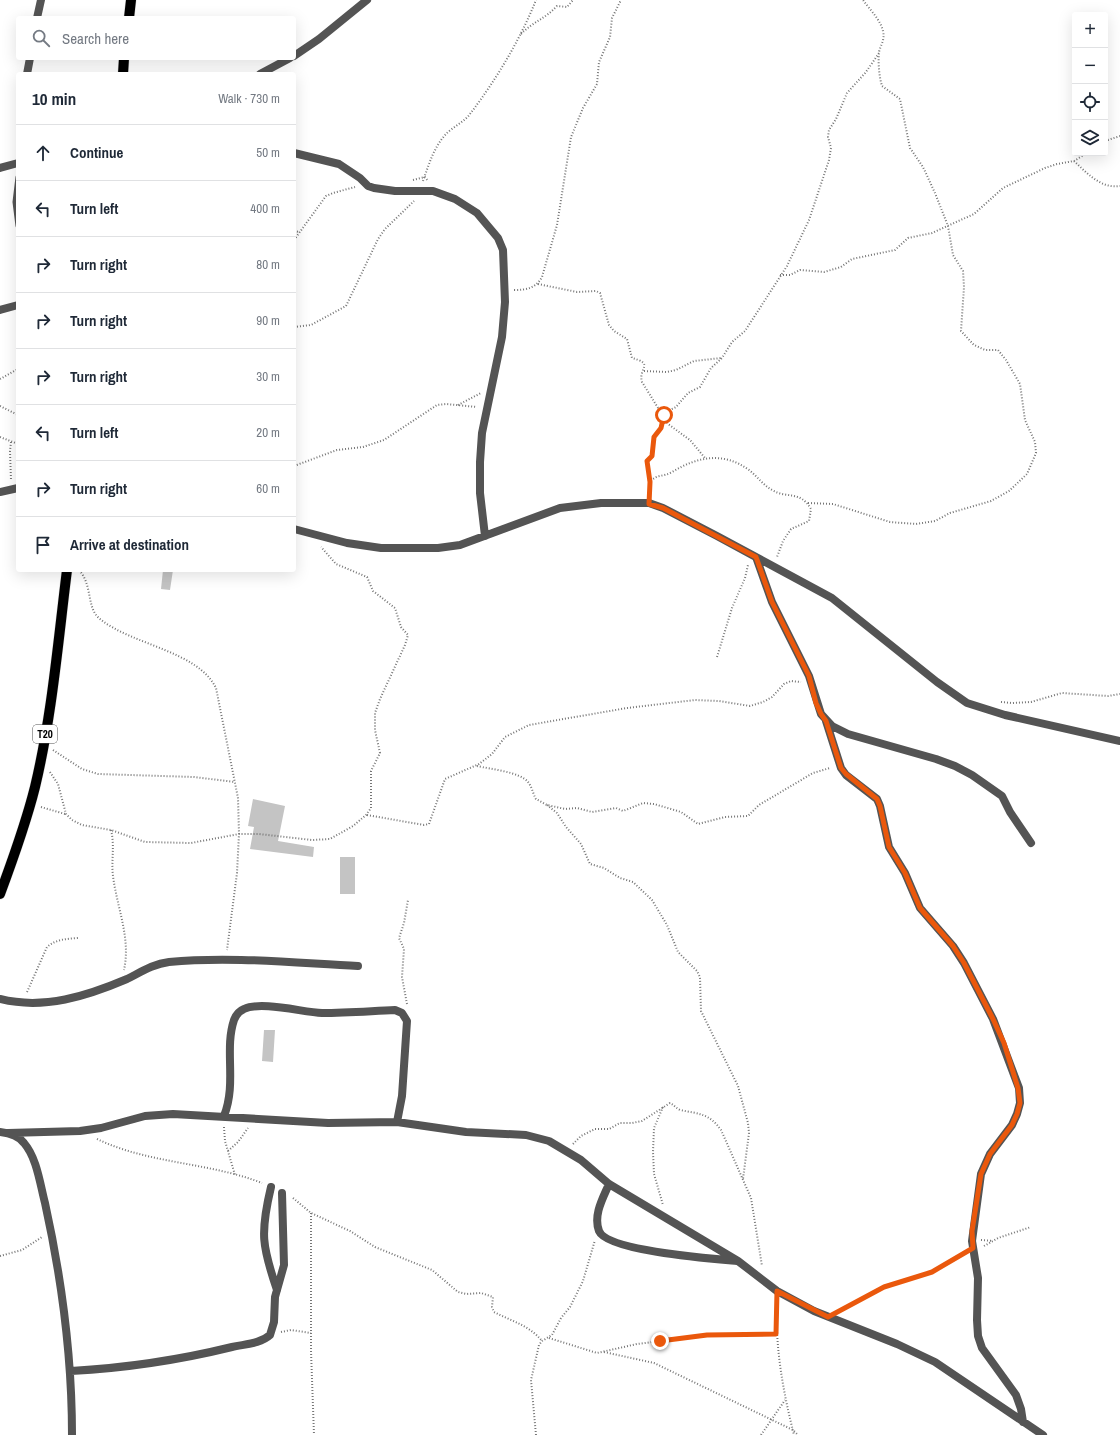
<!DOCTYPE html>
<html lang="en">
<head>
<meta charset="utf-8">
<style>
	:root { --surface:#fff; --page:#f6f6f7; --text:#1f2937; --muted:#747a83; --line:#e0e1e3 }
	body { margin:0; font-family:"Archivo Narrow",sans-serif; background:var(--page); color:var(--text) }
	.controls { position:absolute; right:12px; top:12px; display:grid; overflow:hidden; border-radius:4px; box-shadow:0 4px 16px #0002 }
	.controls button { width:36px; height:36px; display:grid; place-items:center; padding:0; border:0; border-bottom:1px solid var(--line); background:var(--surface); color:var(--text); font:20px sans-serif }
	.stop { position:absolute; width:12px; height:12px; margin:-9px; border:3px solid #ea580c; border-radius:50%; background:#fff }
	.stop.end { background:#ea580c; border-color:#fff; box-shadow:0 1px 4px #0008 }
	.list { margin:0; padding:0; list-style:none }
	h2 { display:flex; justify-content:space-between; align-items:center; height:52px; margin:0; padding:0 16px; font-size:17px }
	h2 small { font-size:13px; font-weight:400; color:var(--muted) }
	.list li { display:grid; grid-template-columns:26px 1fr auto; gap:12px; align-items:center; box-sizing:border-box; height:56px; padding:0 16px; border-top:1px solid var(--line) }
	.list b { display:block; font-size:15px; white-space:nowrap }
	.list em { font-size:13px; font-style:normal; color:var(--muted) }
	.icon { flex:none; width:22px; height:22px; fill:none; stroke:currentColor; stroke-width:2; stroke-linecap:round; stroke-linejoin:round }
	.map { position:relative; flex:none; width:1120px; height:1435px; overflow:hidden }
	.search { position:absolute; background:var(--surface); box-shadow:0 4px 16px #0002; left:16px; top:16px; width:280px; height:44px; display:flex; align-items:center; gap:10px; box-sizing:border-box; padding:0 14px; border-radius:4px; color:var(--muted); font-size:15px }
	.panel { position:absolute; background:var(--surface); box-shadow:0 4px 16px #0002; left:16px; top:72px; width:280px; height:500px; border-radius:4px }
	.map>svg:first-child { display:block }
	.building { fill:#c4c4c4 }
	.lines { fill:none; stroke-linecap:round; stroke-linejoin:round }
	.primary-casing { stroke:#dbdbdb; stroke-width:11 }
	.path { stroke:#767676; stroke-width:2; stroke-dasharray:1 2; stroke-linecap:butt }
	.service { stroke:#545454; stroke-width:5 }
	.minor { stroke:#545454; stroke-width:8 }
	.primary { stroke:#000; stroke-width:10 }
	.route { stroke:#ea580c; stroke-width:5 }
	.labels { text-anchor:middle; dominant-baseline:central; stroke-width:3.5; stroke-linejoin:round; paint-order:stroke }
	.shield { fill:#fff; stroke:#4c4c4c; stroke-width:1 }
	.shield-label { font-size:11px; font-weight:bold; fill:#000 }
</style>
</head>
<body>
<div class="map">
<svg width="1120" height="1435" viewBox="0 0 1120 1435">
	<rect width="100%" height="100%" fill="#fff"/>
	<!-- building -->
	<path class="building" d="M163,570H173L170,590L161,589Z
		M253,799L285,806L278,841L314,847L313,857L250,849L254,827L248,826Z
		M340,857H355V894H340Z
		M264,1030H275L273,1062L262,1061Z"/>
	<g class="lines">
		<!-- primary casing -->
		<g class="primary-casing">
			<path id="primary" d="M129,18L131,0
				M123,74L124,58
				M0,894C13,859 26,823 35,787C52,716 58,642 67,570"/>
		</g>
		<!-- path -->
		<path class="path" d="M521,34C534,21 545,19 557,6L567,7L573,0
			M1105,141L1120,136
			M1074,161C1087,173 1101,189 1120,186
			M413,180L425,177L428,181
			M423,181C429,164 434,147 446,134C453,127 464,122 470,114C496,80 520,40 536,0
			M294,231L299,232
			M294,240L326,196L333,193L355,187
			M780,275H790L800,270L824,272L841,267L852,259L895,250L908,238L932,233L974,214L1003,188L1045,168L1057,164L1074,161L1087,153
			M538,284L577,292L596,291L600,293L609,325L614,331L627,339L632,358C655,364 638,368 642,382L668,424L690,440L705,458
			M514,290C527,290 536,288 542,277L557,225L571,137L583,108L597,84L599,62L610,37L612,18L621,0
			M294,327L311,325L346,306L378,239L385,229L414,201
			M644,371L667,372L676,370L694,361L721,358
			M0,379L18,369
			M458,405L481,393
			M0,406L18,415
			M0,437L18,444
			M11,442L10,451L11,480
			M294,466L337,450L363,447L384,440L437,405L446,404L477,407
			M651,481C657,474 664,477 672,472C697,457 723,451 749,470C757,476 763,485 772,490C787,499 800,490 811,509L809,521L791,529L783,541L777,557
			M650,493L647,461L652,456L654,437L661,428L666,412L676,407L688,393L700,387L711,368L722,358L732,342L745,331L787,266L809,220L829,160L831,148L828,137L829,130L836,119L847,93L866,72L879,53
			M808,503L833,504L890,522L916,524L935,521L950,513L991,501L1009,491L1027,474L1036,453L1035,442L1025,420L1020,384L1006,360L998,350H985L974,345L961,331L964,287L963,271L953,255L948,226L935,193L923,167L910,148L900,99L882,86C879,76 878,63 879,52C881,44 885,40 883,31C880,19 870,10 863,0
			M79,570C93,585 86,608 100,619C132,645 198,651 216,688L238,798L239,834L237,873L227,950
			M717,657L732,608L745,578L748,565
			M1001,702L1012,703L1031,702L1062,693L1108,696L1120,694
			M53,750L82,769L98,774L194,777L235,782
			M477,766C490,769 520,772 528,782C532,787 533,794 536,799L547,805L565,809L577,808L592,812L616,808L623,811L643,803L654,804L681,812L698,824L725,817L748,816L759,805L813,773L830,768
			M50,772L58,784L66,814L72,820L82,825L111,830L145,842L191,843L239,834H259L312,840L330,839L353,826L366,815L371,808V771L380,753L375,730V713L380,699L405,645L408,635L401,627L395,608L373,591L367,577L336,564L321,547
			M547,805L557,813L566,827L581,844L590,864L604,868L620,878L633,882L652,900L667,925L678,952L697,971L700,977L701,1011L738,1086L748,1123L749,1133L743,1179
			M41,807L65,814
			M367,815L424,825L429,824L445,779L479,764L492,754L505,737L529,725L627,708L695,700L719,701L750,706L763,702L772,697L784,684L791,681L801,682
			M111,830C115,846 111,861 113,876C117,908 131,938 124,970
			M27,992L47,947C56,939 67,939 78,938
			M407,1004L402,977L404,949L399,938L404,923L408,900
			M663,1107L654,1128L653,1152L654,1174L663,1205
			M224,1127L225,1141L235,1175
			M97,1139C149,1164 208,1162 262,1183
			M573,1144L581,1136L595,1129H609L620,1123H632L642,1121L670,1103C674,1105 676,1108 680,1110C699,1114 709,1113 721,1130L751,1198L762,1266
			M228,1151L238,1142L248,1128
			M293,1198L311,1213L350,1231L375,1247L432,1270L458,1292L466,1294L481,1293L493,1297L492,1307L494,1312C511,1321 529,1325 542,1341
			M311,1213V1351L314,1435
			M981,1240L993,1241
			M984,1246L998,1238L1031,1227
			M0,1256L22,1250L42,1237
			M777,1302C775,1348 783,1391 794,1435
			M841,1311L884,1287L932,1272L965,1253
			M281,1332L291,1330L311,1333
			M549,1338L597,1353L637,1344L707,1335L776,1334
			M604,1352L654,1363L793,1430L798,1435
			M536,1435L531,1380L539,1345L542,1341L552,1335L561,1318L570,1307L583,1281L595,1240
			M761,1435L785,1400"/>
		<!-- service -->
		<path class="service" d="M18,177L15,202L18,226"/>
		<!-- minor -->
		<path class="minor" d="M37,18L41,0
			M294,56L319,39L367,0
			M27,74L30,58
			M260,74L290,58
			M294,153L339,164L360,178L368,186L374,188L395,191H433L455,199L477,213L498,238L503,250L505,302L502,337L482,433L480,462V493L485,536
			M0,168L18,163
			M0,310L18,305
			M0,492L18,488
			M294,529L347,543L381,548H438L460,545L560,508L601,503H649L663,508L717,536L832,598L937,682L967,703L1005,715L1120,741
			M756,557L772,602L809,676L821,714L832,726L848,734L936,759L955,766L972,775L1002,796L1010,812L1031,843
			M826,721L841,768L846,775L877,799L880,806L889,847L905,873L920,908L953,946L964,963L993,1019L1019,1088L1020,1103L1017,1114L1012,1125L990,1154L981,1174L972,1241L978,1278L977,1320L978,1336L982,1348L1016,1395L1021,1409L1023,1422
			M0,999C44,1010 87,996 127,979C141,972 153,964 169,962C230,956 296,963 358,966
			M224,1116C237,1083 224,1050 234,1020C236,1015 239,1011 244,1009C261,1001 302,1012 322,1013C347,1013 371,1011 395,1010L402,1013L407,1021L402,1096L397,1122
			M0,1132C9,1133 18,1135 24,1143C37,1158 40,1184 45,1203C62,1280 72,1356 72,1435
			M8,1133L80,1131L101,1128L145,1116L173,1114L328,1123L397,1122L466,1132L526,1135L549,1141L581,1160L609,1184L738,1261L777,1291L814,1311L897,1344L935,1362L1043,1435
			M609,1184C603,1198 593,1215 599,1231C607,1251 715,1259 737,1261
			M271,1187C260,1233 262,1246 277,1290
			M71,1371C126,1368 179,1360 232,1347C245,1344 260,1344 270,1335L274,1322L275,1297L284,1265L282,1193"/>
		<!-- primary -->
		<use href="#primary" class="primary"/>
	</g>
	<g class="lines">
		<!-- route -->
		<path class="route" d="M660,1341L707,1335L776,1334L777,1291L828,1317L884,1287L932,1272L973,1248L972,1231L981,1174L990,1154L1012,1125L1017,1114L1020,1103L1018,1088L1004,1043L993,1019L964,963L953,946L920,908L905,873L889,847L880,806L877,799L846,774L841,768L826,721L821,714L816,703L809,676L772,602L756,557L663,508L649,504L650,482L647,461L652,456L654,437L661,428L664,415"/>
	</g>
	<g class="labels">
		<!-- shield labels -->
		<rect class="shield" x="33" y="725" width="24" height="18" rx="3"/>
		<g class="shield-label">
			<text x="45" y="734">T20</text>
		</g>
	</g>
</svg>
<div class="controls">
<button>+</button>
<button>−</button>
<button><svg class="icon" aria-label="locate" viewBox="0 0 24 24"><circle cx="12" cy="12" r="6"/><path d="M12 2v4M12 18v4M2 12h4M18 12h4"/></svg></button>
<button><svg class="icon" aria-label="layers" viewBox="0 0 24 24"><path d="M12 4l9 5-9 5-9-5zM3 14l9 5 9-5"/></svg></button>
</div>
<div class="stop" style="left:664px;top:415px"></div>
<div class="stop end" style="left:660px;top:1341px"></div>
<div class="search"><svg class="icon" aria-label="search" viewBox="0 0 24 24"><circle cx="10" cy="10" r="6"/><path d="M15 15l6 6"/></svg>Search here</div>
<section class="panel">
<h2>10 min<small>Walk · 730 m</small></h2>
<ul class="list">
<li><svg class="icon" aria-label="ahead" viewBox="0 0 24 24"><path d="M12 20V5M6 11l6-6 6 6"/></svg><div><b>Continue</b></div><em>50 m</em></li>
<li><svg class="icon" aria-label="left" viewBox="0 0 24 24"><path d="M17 20v-9H6M10 6l-5 5 5 5"/></svg><div><b>Turn left</b></div><em>400 m</em></li>
<li><svg class="icon" aria-label="right" viewBox="0 0 24 24"><path d="M7 20v-9h11M14 6l5 5-5 5"/></svg><div><b>Turn right</b></div><em>80 m</em></li>
<li><svg class="icon" aria-label="right" viewBox="0 0 24 24"><path d="M7 20v-9h11M14 6l5 5-5 5"/></svg><div><b>Turn right</b></div><em>90 m</em></li>
<li><svg class="icon" aria-label="right" viewBox="0 0 24 24"><path d="M7 20v-9h11M14 6l5 5-5 5"/></svg><div><b>Turn right</b></div><em>30 m</em></li>
<li><svg class="icon" aria-label="left" viewBox="0 0 24 24"><path d="M17 20v-9H6M10 6l-5 5 5 5"/></svg><div><b>Turn left</b></div><em>20 m</em></li>
<li><svg class="icon" aria-label="right" viewBox="0 0 24 24"><path d="M7 20v-9h11M14 6l5 5-5 5"/></svg><div><b>Turn right</b></div><em>60 m</em></li>
<li><svg class="icon" aria-label="arrive" viewBox="0 0 24 24"><path d="M6 21V4h12l-3 4 3 4H6"/></svg><div><b>Arrive at destination</b></div></li>
</ul>
</section>
</div>
</body>
</html>
